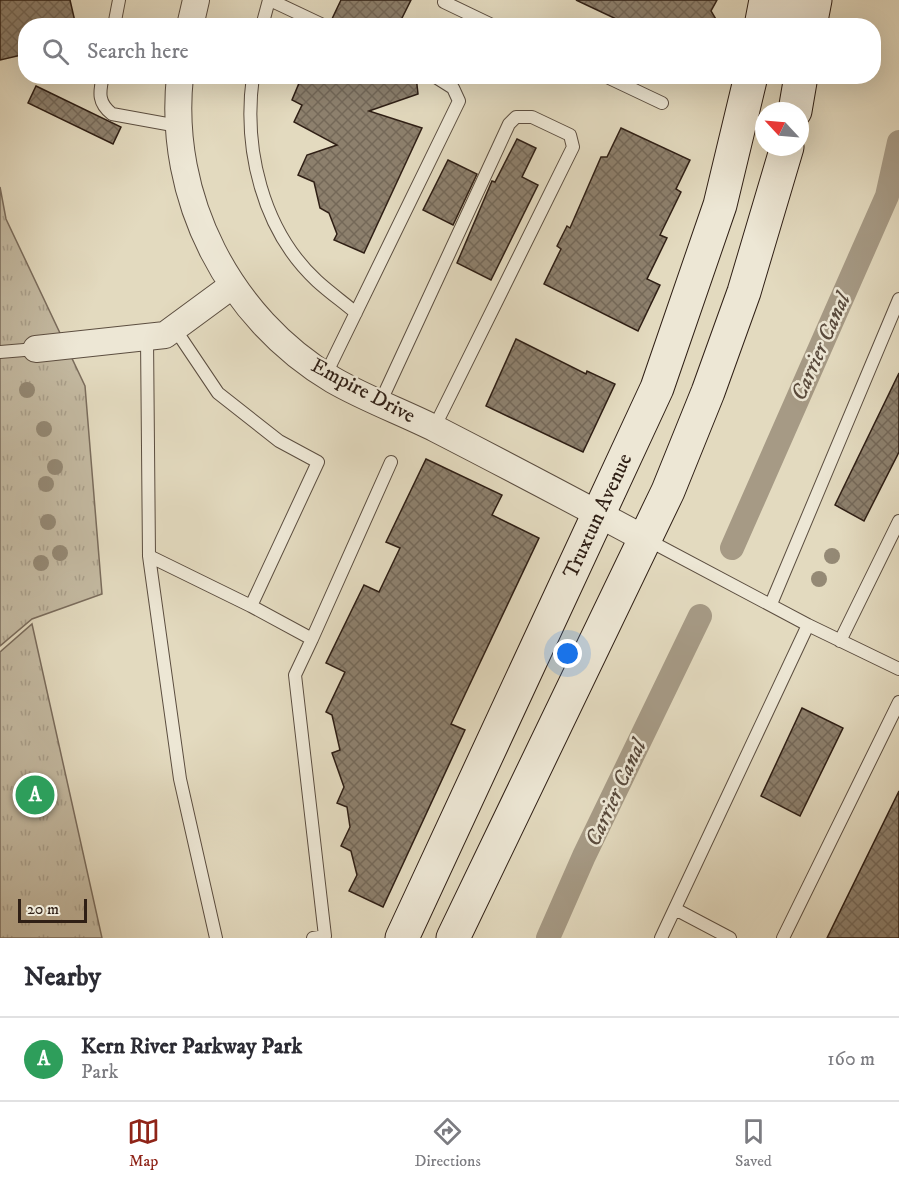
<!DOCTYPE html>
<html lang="en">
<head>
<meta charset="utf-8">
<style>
	:root { --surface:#fff; --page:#f2f2f3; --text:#2b2b33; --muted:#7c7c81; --line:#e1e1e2; --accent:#8f2418 }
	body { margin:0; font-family:"IM FELL DW Pica",serif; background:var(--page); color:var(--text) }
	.compass { position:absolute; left:755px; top:102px; width:54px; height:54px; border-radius:50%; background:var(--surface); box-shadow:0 6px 24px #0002; rotate:296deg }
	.scale { position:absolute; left:18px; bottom:15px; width:69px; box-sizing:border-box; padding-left:6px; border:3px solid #2f1f15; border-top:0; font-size:16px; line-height:21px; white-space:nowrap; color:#2f1f15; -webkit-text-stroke:4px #ede7d5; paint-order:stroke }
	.you { position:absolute; left:568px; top:654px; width:21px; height:21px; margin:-15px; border:4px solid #fff; border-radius:50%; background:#1a73e8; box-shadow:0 0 0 9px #1a73e833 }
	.badge { display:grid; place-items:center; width:39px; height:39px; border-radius:50%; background:var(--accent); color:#fff; font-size:20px; font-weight:700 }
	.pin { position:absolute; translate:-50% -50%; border:3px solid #fff; box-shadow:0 2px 6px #0006 }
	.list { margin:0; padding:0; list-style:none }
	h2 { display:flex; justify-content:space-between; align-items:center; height:78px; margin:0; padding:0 24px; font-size:26px }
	h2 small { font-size:20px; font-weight:400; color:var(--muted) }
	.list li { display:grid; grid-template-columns:39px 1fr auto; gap:18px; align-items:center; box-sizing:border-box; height:84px; padding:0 24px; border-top:2px solid var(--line) }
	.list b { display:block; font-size:22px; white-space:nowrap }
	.list p { margin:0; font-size:20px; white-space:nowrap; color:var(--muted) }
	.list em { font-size:20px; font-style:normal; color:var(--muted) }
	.icon { flex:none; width:33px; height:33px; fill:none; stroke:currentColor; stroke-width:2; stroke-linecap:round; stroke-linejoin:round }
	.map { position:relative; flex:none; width:899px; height:938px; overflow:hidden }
	.search { position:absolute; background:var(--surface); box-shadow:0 6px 24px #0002; left:18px; right:18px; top:18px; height:66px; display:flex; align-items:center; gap:15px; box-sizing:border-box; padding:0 21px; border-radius:24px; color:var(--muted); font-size:22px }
	.sheet { height:162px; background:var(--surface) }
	nav { display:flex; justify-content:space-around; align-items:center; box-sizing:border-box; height:84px; border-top:2px solid var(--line); background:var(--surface); font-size:16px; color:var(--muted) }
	nav a { display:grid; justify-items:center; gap:3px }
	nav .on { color:var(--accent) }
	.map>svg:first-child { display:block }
	.park { fill:url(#park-tufts); stroke:#7a6c5c; stroke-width:1.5 }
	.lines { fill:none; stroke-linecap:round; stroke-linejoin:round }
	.canal { stroke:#a69a85; stroke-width:24 }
	.building { fill:url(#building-cross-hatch); stroke:#2f1f15; stroke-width:1.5 }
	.service-casing { stroke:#5c4e40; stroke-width:14 }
	.minor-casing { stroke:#5c4e40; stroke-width:28 }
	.secondary-casing { stroke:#2f1f15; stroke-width:35 }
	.service { stroke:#ede7d5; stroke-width:12 }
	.minor { stroke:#ede7d5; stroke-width:26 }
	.secondary { stroke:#ede7d5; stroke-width:33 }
	.tree { fill:#948975 }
	.labels { text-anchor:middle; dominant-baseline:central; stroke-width:5; stroke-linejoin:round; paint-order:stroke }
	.street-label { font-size:21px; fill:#2f1f15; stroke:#ede7d5 }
	.water-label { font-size:22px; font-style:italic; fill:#594a3c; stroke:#ede7d5 }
</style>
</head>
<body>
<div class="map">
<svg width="899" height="938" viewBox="0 0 899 938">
	<defs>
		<pattern id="park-tufts" width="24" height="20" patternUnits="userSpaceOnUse" patternTransform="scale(1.5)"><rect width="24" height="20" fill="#c4baa2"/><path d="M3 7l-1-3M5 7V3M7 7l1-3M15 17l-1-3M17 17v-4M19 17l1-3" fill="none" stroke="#a99f8b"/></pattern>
		<pattern id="building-cross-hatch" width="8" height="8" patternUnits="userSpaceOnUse" patternTransform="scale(1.5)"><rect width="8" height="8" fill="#8d806d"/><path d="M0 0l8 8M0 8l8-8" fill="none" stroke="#746858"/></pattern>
	</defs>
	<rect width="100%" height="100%" fill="#e3dabf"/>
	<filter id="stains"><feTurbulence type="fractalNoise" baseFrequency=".00333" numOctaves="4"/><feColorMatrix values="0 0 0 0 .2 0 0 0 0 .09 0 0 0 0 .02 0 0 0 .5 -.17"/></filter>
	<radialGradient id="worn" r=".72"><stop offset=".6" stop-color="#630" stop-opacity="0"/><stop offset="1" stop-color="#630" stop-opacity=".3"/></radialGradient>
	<!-- park -->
	<path class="park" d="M0,187L6,219L85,386L102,594L32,619L0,646Z
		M32,624L102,938H0V652Z"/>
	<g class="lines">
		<!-- canal -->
		<path class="canal" d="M732,548L887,196L899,142
			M548,938L584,856L700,616"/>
	</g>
	<!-- building -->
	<path class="building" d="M0,0H70L76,26H26V54L0,60Z
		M341,0H411L398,26H333L331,21Z
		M576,0H717L711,11L720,26H631Z
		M302,76H416L418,94L369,111L422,128L364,253L334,240L337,234L329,213L320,208L314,182L298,175L307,155L337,145L294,122L302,105L292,100Z
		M36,86L121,127L113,144L28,103Z
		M621,128L690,160L676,189L681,192L660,235L667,238L647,279L660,285L638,331L544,284L561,249L557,246L567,226L570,228L601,157H607Z
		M517,139L536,148L522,177L538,185L491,280L457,263L492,181L495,182Z
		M448,160L477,174L453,225L423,210Z
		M516,339L586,374L587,371L615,384L583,452L486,406Z
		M899,373V452L864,521L835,505Z
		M426,459L502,495L492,515L539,538L451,724L465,730L383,907L349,891L357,875L351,851L341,846L350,827L347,807L337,803L344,787L332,753L340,750L332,715L326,712L345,672L326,663L364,585L379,592L400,548L386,542Z
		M802,708L843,728L800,816L761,796Z
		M899,791V938H827Z"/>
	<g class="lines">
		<!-- service casing -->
		<g class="service-casing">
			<path id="service" d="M270,0L325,26
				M445,0L444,2L494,26
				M114,26L119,0
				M262,26L269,0
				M103,76C99,93 98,103 112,114L178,126
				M253,76C243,148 262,230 317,281C329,292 343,302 356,313
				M605,76L662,103
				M175,329L218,393L279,441L318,462L251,606L312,639L391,462
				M147,338L149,556L251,606
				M0,352L36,349
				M326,374L459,101L453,88L434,76
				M380,403L509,124L516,117H532L570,135L573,147L434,428
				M646,539L808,625L899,669
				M149,556L180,779L216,938
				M771,604L899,299
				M312,639L295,675L325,936L313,938
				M840,641L899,521
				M675,909L730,938
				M661,938L808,625
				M783,938L899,702"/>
		</g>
		<!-- minor casing -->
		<g class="minor-casing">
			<path id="minor" d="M190,26L196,0
				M180,76C167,198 229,318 333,380C366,399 402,412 436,429C506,465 576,502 645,539
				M36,349L165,335L233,285"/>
		</g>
		<!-- secondary casing -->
		<g class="secondary-casing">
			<path id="secondary" d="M761,26L766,0
				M786,26L791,0
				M810,26L815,0
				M795,111L801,76
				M402,938L657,388L720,205L751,76
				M453,938L668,491L708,392L744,292L787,147"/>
		</g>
		<!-- service -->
		<use href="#service" class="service"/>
		<!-- minor -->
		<use href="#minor" class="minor"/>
		<!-- secondary -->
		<use href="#secondary" class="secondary"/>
	</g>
	<!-- trees -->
	<g class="tree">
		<circle cx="27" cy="390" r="8"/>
		<circle cx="44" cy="429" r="8"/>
		<circle cx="55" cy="467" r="8"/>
		<circle cx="46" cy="484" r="8"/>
		<circle cx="48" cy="522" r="8"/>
		<circle cx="60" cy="553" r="8"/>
		<circle cx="832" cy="556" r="8"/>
		<circle cx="41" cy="563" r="8"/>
		<circle cx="819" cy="579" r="8"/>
	</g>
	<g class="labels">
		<!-- street labels -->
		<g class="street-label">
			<text transform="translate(363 391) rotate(28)">Empire Drive</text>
			<text transform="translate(598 516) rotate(-65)">Truxtun Avenue</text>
		</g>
		<!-- water labels -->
		<g class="water-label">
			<text transform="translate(821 347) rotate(-66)">Carrier Canal</text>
			<text transform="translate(616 793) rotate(-65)">Carrier Canal</text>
		</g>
	</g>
	<rect width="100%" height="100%" filter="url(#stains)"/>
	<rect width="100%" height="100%" fill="url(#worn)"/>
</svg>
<svg class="compass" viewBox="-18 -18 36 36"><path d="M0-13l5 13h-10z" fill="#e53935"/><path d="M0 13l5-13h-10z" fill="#7c7c81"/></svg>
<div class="scale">20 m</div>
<div class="you"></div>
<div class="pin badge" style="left:35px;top:795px;background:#2e9e5b">A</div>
<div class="search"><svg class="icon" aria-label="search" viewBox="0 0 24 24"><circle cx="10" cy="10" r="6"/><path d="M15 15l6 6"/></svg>Search here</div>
</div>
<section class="sheet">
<h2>Nearby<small></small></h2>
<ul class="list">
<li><span class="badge" style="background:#2e9e5b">A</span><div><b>Kern River Parkway Park</b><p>Park</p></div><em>160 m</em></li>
</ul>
</section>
<nav>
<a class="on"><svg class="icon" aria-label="map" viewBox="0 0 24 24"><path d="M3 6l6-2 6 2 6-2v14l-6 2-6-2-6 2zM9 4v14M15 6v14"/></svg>Map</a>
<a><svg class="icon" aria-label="directions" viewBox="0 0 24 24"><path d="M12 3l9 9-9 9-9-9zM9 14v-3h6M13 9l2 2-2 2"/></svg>Directions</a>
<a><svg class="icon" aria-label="saved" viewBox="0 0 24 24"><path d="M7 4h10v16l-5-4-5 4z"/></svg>Saved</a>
</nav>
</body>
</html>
